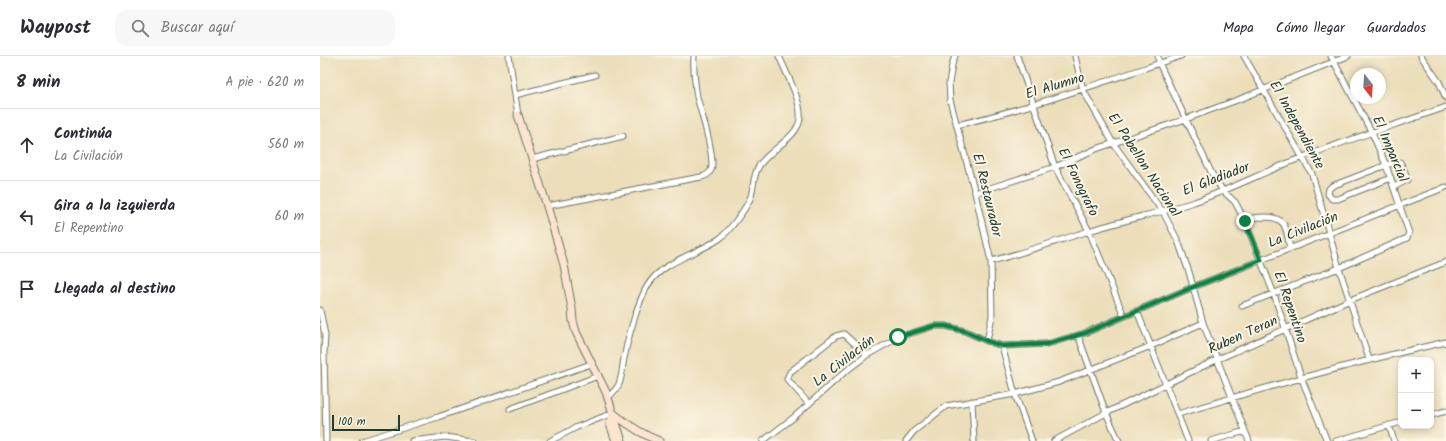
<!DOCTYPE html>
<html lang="es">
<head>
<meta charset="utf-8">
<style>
	:root { --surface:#fff; --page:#f7f7f7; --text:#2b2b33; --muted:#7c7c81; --line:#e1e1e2 }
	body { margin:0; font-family:Kalam,sans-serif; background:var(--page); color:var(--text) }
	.controls { position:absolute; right:12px; bottom:12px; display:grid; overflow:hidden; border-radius:8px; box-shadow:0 2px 6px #0003 }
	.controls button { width:36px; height:36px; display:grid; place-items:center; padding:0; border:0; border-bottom:1px solid var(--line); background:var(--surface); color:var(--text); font:20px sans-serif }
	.compass { position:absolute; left:1030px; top:12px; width:36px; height:36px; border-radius:50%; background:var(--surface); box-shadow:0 2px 6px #0003; rotate:163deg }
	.scale { position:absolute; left:12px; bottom:10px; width:68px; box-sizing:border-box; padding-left:4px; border:2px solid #1f3d34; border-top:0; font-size:11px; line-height:14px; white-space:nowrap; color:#1f3d34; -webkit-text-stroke:3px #fcf5e5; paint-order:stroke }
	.stop { position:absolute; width:12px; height:12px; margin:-9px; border:3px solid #0b8043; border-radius:50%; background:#fff }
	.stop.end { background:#0b8043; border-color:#fff; box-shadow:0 1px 4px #0008 }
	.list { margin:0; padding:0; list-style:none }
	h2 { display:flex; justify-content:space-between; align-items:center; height:52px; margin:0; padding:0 16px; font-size:17px }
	h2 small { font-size:13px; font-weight:400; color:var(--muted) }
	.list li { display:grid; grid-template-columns:26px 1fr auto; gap:12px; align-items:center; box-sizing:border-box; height:72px; padding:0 16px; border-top:1px solid var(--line) }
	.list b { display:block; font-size:15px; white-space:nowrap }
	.list p { margin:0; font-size:13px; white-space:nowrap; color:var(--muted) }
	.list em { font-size:13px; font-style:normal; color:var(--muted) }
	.icon { flex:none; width:22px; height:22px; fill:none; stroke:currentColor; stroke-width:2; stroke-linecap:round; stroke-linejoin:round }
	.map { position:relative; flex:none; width:1126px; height:385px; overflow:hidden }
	header { display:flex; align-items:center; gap:24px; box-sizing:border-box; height:56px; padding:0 20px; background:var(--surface); border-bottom:1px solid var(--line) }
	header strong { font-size:19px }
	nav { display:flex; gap:22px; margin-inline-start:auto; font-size:14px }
	.search { width:280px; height:36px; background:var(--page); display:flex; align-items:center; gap:10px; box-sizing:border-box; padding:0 14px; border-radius:12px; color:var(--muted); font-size:15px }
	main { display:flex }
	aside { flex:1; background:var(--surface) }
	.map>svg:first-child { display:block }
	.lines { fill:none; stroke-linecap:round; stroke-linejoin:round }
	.street-casing { stroke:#677563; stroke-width:7 }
	.secondary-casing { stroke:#677563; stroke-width:9 }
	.street { stroke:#fff; stroke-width:5 }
	.secondary { stroke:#fde4d0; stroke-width:7 }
	.route { stroke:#0b8043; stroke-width:5 }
	.labels { text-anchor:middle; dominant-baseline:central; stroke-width:4; stroke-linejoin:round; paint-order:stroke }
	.street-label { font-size:14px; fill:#1f3d34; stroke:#fcf5e5 }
</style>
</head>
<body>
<header>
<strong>Waypost</strong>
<div class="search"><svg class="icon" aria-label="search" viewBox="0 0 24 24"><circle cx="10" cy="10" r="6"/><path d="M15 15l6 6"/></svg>Buscar aquí</div>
<nav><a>Mapa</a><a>Cómo llegar</a><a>Guardados</a></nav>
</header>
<main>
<aside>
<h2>8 min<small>A pie · 620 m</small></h2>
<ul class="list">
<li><svg class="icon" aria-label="ahead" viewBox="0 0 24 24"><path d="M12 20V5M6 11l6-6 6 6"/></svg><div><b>Continúa</b><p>La Civilación</p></div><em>560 m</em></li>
<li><svg class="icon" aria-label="left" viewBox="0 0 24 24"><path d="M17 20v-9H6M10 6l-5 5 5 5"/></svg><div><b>Gira a la izquierda</b><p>El Repentino</p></div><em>60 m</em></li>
<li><svg class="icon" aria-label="arrive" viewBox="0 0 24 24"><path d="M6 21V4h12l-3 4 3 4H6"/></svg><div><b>Llegada al destino</b></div></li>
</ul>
</aside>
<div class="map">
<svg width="1126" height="385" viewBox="0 0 1126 385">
	<rect width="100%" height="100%" fill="#fcf5e5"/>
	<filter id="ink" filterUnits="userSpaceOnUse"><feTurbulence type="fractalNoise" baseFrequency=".025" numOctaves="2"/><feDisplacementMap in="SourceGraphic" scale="8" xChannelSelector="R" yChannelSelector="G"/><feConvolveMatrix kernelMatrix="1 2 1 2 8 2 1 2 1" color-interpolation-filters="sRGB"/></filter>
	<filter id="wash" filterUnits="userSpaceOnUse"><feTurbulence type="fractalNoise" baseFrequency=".012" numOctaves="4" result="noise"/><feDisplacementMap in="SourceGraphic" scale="16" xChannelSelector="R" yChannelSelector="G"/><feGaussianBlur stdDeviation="0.9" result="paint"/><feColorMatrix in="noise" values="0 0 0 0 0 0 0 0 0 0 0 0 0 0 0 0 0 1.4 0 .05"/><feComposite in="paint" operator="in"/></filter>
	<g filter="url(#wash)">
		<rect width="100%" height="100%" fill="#ecdeba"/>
	</g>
	<g filter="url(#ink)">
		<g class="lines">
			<!-- street casing -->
			<g class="street-casing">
				<path id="street" d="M189,0L198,59
					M635,0L632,9L629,27L630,44L655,137L671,205L672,260L667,285
					M697,0L735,111L769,175L804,260
					M755,0L763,34L793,87L843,156L858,185L869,216L883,267L929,385
					M838,0L839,7L892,118L903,135L915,146L925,165L954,238L981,321L1007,385
					M924,0L992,118L1019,212L1049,303
					M1101,0L1119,26L1126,42
					M195,39L275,19
					M637,69C714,51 786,25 861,0
					M212,103L303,80
					M1071,122L1018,143H1012L1008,138L1009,133L1012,130L1069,108L1080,106L1085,116L1087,124L1074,131
					M655,137L735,111L776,93L866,63L920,43L1028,0
					M227,150L381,121C385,120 389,119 391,114C396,102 381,56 377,41C375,28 373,13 374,0
					M925,165C932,161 939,161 947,161C968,162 966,175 970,192
					M671,205C704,197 736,185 769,175C804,164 839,157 874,146C911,133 946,115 983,101C1030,83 1078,68 1126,51
					M922,250L1019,212L1087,182L1089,177L1066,109L1052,77L1011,0
					M0,254L5,279L4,296L6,385
					M817,255L868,385
					M758,279L786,357L799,385
					M682,290L695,338L712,385
					M288,342C291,338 295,335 298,330C303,321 302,308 305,298C308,281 319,243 328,229C343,205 377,198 399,183C408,177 428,150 431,140C434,130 433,119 439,110C448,94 477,83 480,63C482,45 466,17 459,0
					M652,345L654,385
					M489,348L467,323L470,316L516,280L524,278L547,299
					M190,353L278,320
					M858,358C946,331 1035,306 1126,286
					M1111,359L1126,355
					M1069,369L1074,385
					M42,385L118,361L271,308
					M92,385L125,381L154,385
					M230,385L257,371L293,357
					M443,385L473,362L526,315L547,299L579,281L614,270H626L645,275L667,285L682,290L727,288L765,277L873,231L1126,131
					M586,385L594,375L626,350L695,338L739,326L831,290L883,267
					M734,385L786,357L896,304L1030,244L1126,206
					M891,385L925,375
					M1016,385L1081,366"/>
			</g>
			<!-- secondary casing -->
			<g class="secondary-casing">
				<path id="secondary" d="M198,59L227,150L244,209L252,253L253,265L256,276L286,336L302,385
					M293,357C308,369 321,378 339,385
					M293,357L290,368L296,385"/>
			</g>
			<!-- street -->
			<use href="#street" class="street"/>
			<!-- secondary -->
			<use href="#secondary" class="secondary"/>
		</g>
	</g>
	<g class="lines" filter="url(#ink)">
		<!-- route -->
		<path class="route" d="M578,281L614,270H626L645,275L667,285L682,290L727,288L765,277L873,231L941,204L925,165"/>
	</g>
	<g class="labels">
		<!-- street labels -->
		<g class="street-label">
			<text transform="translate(735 30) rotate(-17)">El Alumno</text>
			<text transform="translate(977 69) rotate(61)">El Independiente</text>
			<text transform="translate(1070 93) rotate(67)">El Imparcial</text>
			<text transform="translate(824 109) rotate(57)">El Pabellon Nacional</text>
			<text transform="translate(896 123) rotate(-21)">El Gladiador</text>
			<text transform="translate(758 126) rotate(64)">El Fonografo</text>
			<text transform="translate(667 139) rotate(76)">El Restaurador</text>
			<text transform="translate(983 174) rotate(-22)">La Civilación</text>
			<text transform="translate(970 251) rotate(71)">El Repentino</text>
			<text transform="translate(923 279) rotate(-24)">Ruben Teran</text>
			<text transform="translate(524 305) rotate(-38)">La Civilación</text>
		</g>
	</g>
</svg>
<div class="controls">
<button>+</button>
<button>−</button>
</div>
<svg class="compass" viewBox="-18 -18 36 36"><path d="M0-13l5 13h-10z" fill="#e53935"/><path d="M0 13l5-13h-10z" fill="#7c7c81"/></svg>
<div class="scale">100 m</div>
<div class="stop" style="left:578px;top:281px"></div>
<div class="stop end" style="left:925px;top:165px"></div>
</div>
</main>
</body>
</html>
